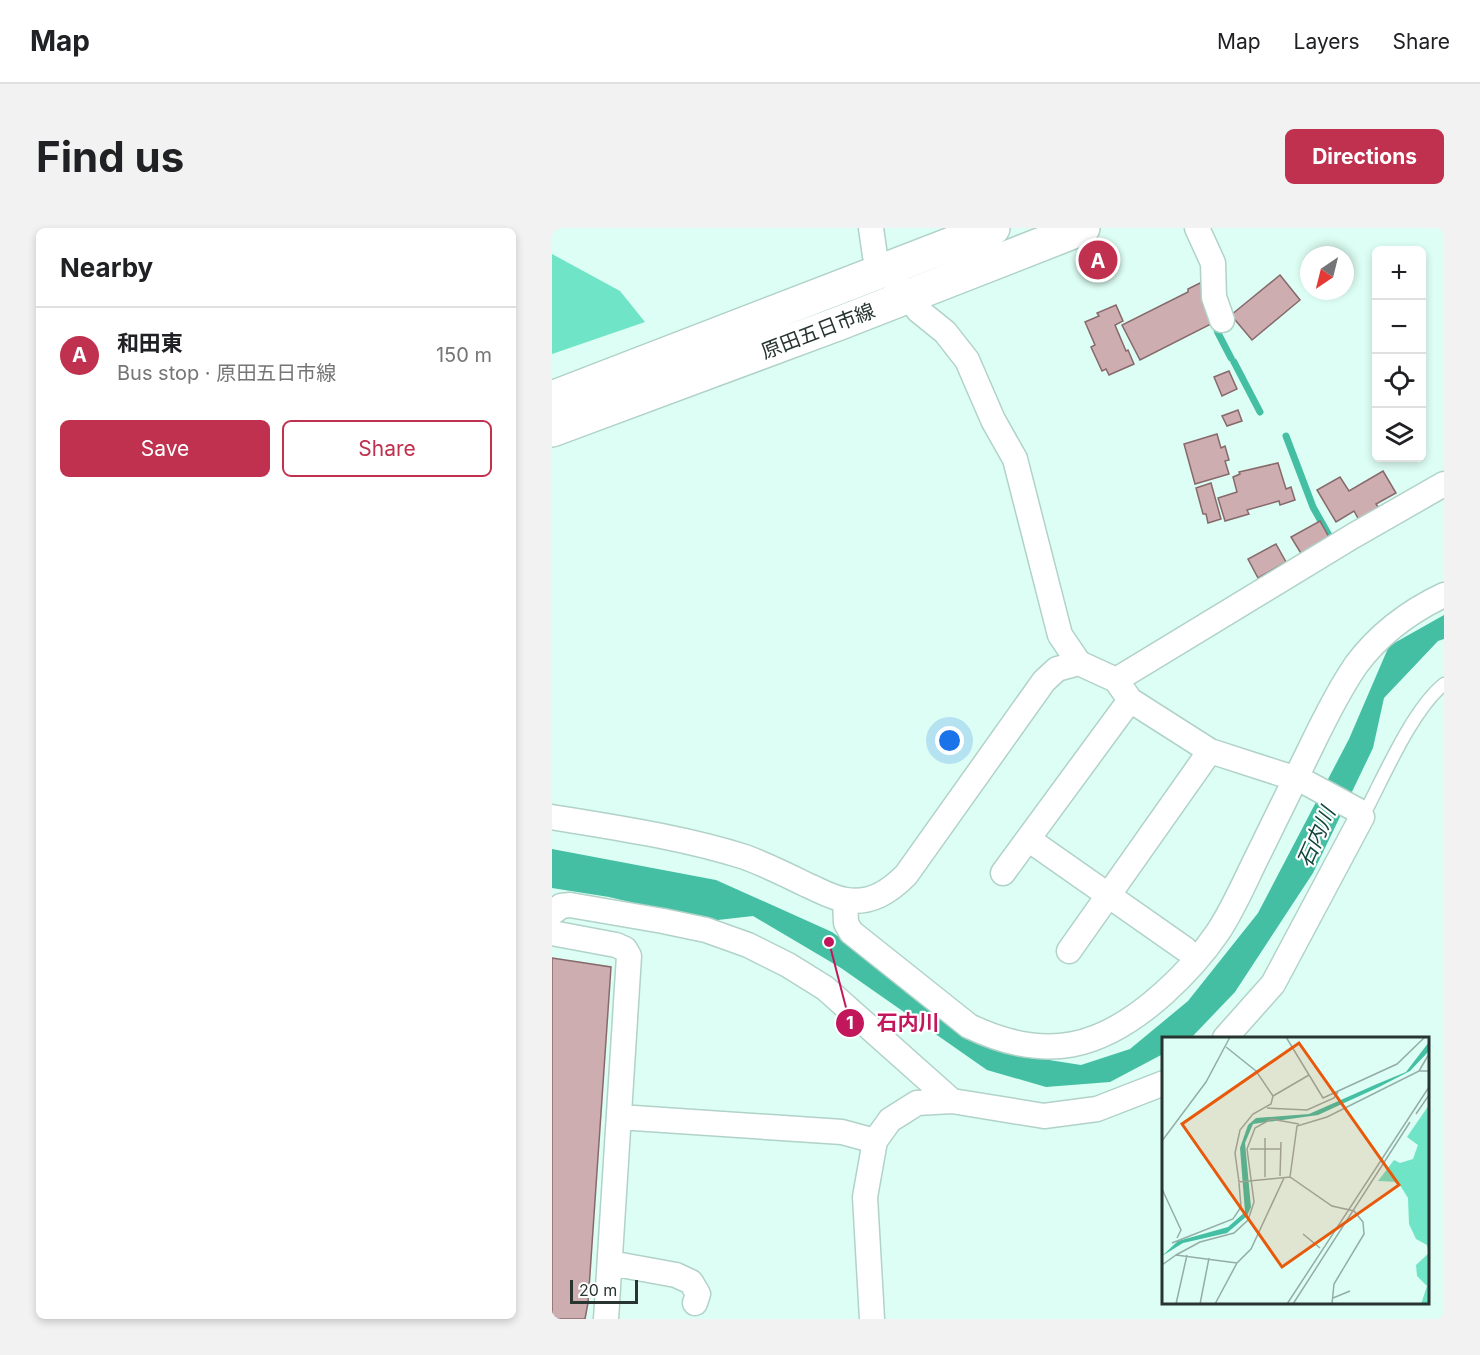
<!DOCTYPE html>
<html lang="en">
<head>
<meta charset="utf-8">
<style>
	:root { --surface:#fff; --page:#f2f2f2; --text:#202124; --muted:#757577; --line:#e0e0e0; --accent:#c0304f }
	body { margin:0; font-family:Inter,"Noto Sans JP",sans-serif; background:var(--page); color:var(--text) }
	.controls { position:absolute; right:18px; top:18px; display:grid; overflow:hidden; border-radius:9px; box-shadow:0 3px 9px #0003 }
	.controls button { width:54px; height:54px; display:grid; place-items:center; padding:0; border:0; border-bottom:2px solid var(--line); background:var(--surface); color:var(--text); font:30px sans-serif }
	.compass { position:absolute; left:748px; top:18px; width:54px; height:54px; border-radius:50%; background:var(--surface); box-shadow:0 3px 9px #0003; rotate:215deg }
	.scale { position:absolute; left:18px; bottom:15px; width:68px; box-sizing:border-box; padding-left:6px; border:3px solid #273430; border-top:0; font-size:16px; line-height:21px; white-space:nowrap; color:#273430; -webkit-text-stroke:4px #fff; paint-order:stroke }
	.you { position:absolute; left:398px; top:513px; width:21px; height:21px; margin:-15px; border:4px solid #fff; border-radius:50%; background:#1a73e8; box-shadow:0 0 0 9px #1a73e833 }
	.badge { display:grid; place-items:center; width:39px; height:39px; border-radius:50%; background:var(--accent); color:#fff; font-size:20px; font-weight:700 }
	.pin { position:absolute; translate:-50% -50%; border:3px solid #fff; box-shadow:0 2px 6px #0006 }
	.list { margin:0; padding:0; list-style:none }
	h2 { display:flex; justify-content:space-between; align-items:center; height:78px; margin:0; padding:0 24px; font-size:26px }
	h2 small { font-size:20px; font-weight:400; color:var(--muted) }
	.list li { display:grid; grid-template-columns:39px 1fr auto; gap:18px; align-items:center; box-sizing:border-box; height:96px; padding:0 24px; border-top:2px solid var(--line) }
	.list b { display:block; font-size:22px; white-space:nowrap }
	.list p { margin:0; font-size:20px; white-space:nowrap; color:var(--muted) }
	.list em { font-size:20px; font-style:normal; color:var(--muted) }
	.actions { display:flex; gap:12px; padding:18px 24px }
	.actions a { flex:1; padding:14px 0; border:2px solid var(--accent); border-radius:9px; text-align:center; font-size:21px; color:var(--accent) }
	.actions .main { background:var(--accent); color:#fff }
	.icon { flex:none; width:33px; height:33px; fill:none; stroke:currentColor; stroke-width:2; stroke-linecap:round; stroke-linejoin:round }
	.map { position:relative; flex:none; width:892px; height:1091px; overflow:hidden; border-radius:9px }
	header { display:flex; align-items:center; gap:36px; box-sizing:border-box; height:84px; padding:0 30px; background:var(--surface); border-bottom:2px solid var(--line) }
	header strong { font-size:28px }
	nav { display:flex; gap:33px; margin-inline-start:auto; font-size:21px }
	.intro { display:flex; align-items:center; justify-content:space-between; box-sizing:border-box; height:144px; padding:0 36px }
	h1 { margin:0; font-size:42px }
	.button { padding:15px 27px; border-radius:9px; background:var(--accent); color:#fff; font-size:21px; font-weight:700 }
	main { display:flex; gap:36px; padding:0 36px }
	aside { flex:1; background:var(--surface); border-radius:9px; box-shadow:0 3px 9px #0003 }
	.map>svg:first-child { display:block }
	.green { fill:#6fe4c6 }
	.water { fill:#44bfa3 }
	.lines { fill:none; stroke-linecap:round; stroke-linejoin:round }
	.stream { stroke:#44bfa3; stroke-width:7 }
	.building { fill:#cdadaf; stroke:#87696c; stroke-width:1.5 }
	.lane-casing { stroke:#b1d2c8; stroke-width:15 }
	.street-casing { stroke:#b1d2c8; stroke-width:27 }
	.secondary-casing { stroke:#b1d2c8; stroke-width:36 }
	.lane { stroke:#fff; stroke-width:12 }
	.street { stroke:#fff; stroke-width:24 }
	.secondary { stroke:#fff; stroke-width:33 }
	.labels { text-anchor:middle; dominant-baseline:central; stroke-width:4.5; stroke-linejoin:round; paint-order:stroke }
	.street-label { font-size:20px; fill:#273430; stroke:#fff }
	.water-label { font-size:21px; font-style:italic; fill:#12473b; stroke:#fff }
	.inset-road { fill:none; stroke:#94ada6; stroke-width:1.5 }
	.view { fill:#e8590c; fill-opacity:0.15; stroke:#e8590c; stroke-width:3 }
	.inset-edge { fill:none; stroke:#273430; stroke-width:3 }
	.leader { fill:none; stroke:#c2185b; stroke-width:2 }
	.callout-dot { fill:#c2185b; stroke:#fff; stroke-width:2 }
	.mark-label { font-size:18px; text-anchor:middle; font-weight:bold; fill:#fff }
	.callout-label { font-size:21px; text-anchor:middle; font-weight:bold; fill:#c2185b; stroke:#fff; stroke-width:4.5; stroke-linejoin:round; paint-order:stroke }
</style>
</head>
<body>
<header>
<strong>Map</strong>
<nav><a>Map</a><a>Layers</a><a>Share</a></nav>
</header>
<div class="intro"><h1>Find us</h1><a class="button">Directions</a></div>
<main>
<aside>
<h2>Nearby<small></small></h2>
<ul class="list">
<li><span class="badge">A</span><div><b>和田東</b><p>Bus stop · 原田五日市線</p></div><em>150 m</em></li>
</ul>
<div class="actions"><a class="main">Save</a><a>Share</a></div>
</aside>
<div class="map">
<svg width="892" height="1091" viewBox="0 0 892 1091">
	<rect width="100%" height="100%" fill="#ddfef4"/>
	<!-- green -->
	<path class="green" d="M0,26L68,63L93,94L0,126Z"/>
	<!-- water -->
	<path class="water" d="M892,387V411L886,413L832,470L821,520L761,645L683,764L639,810H612L611,826L558,854L494,859L435,842L289,740L201,688L157,693L57,669L0,660V621L164,652L280,704L414,799L478,829L529,837L578,821L636,773L706,685L797,511L837,418Z"/>
	<g class="lines">
		<!-- stream -->
		<path class="stream" d="M663,95L666,105L679,130
			M682,134L708,184
			M734,208L761,279L779,311"/>
	</g>
	<!-- building -->
	<path class="building" d="M728,47L748,72L700,112L679,87Z
		M652,53L651,75L661,95L588,132L570,97L636,64V61Z
		M564,77L571,93L563,97L574,123L576,122L582,136L557,147L554,141L550,143L539,119L543,117L533,94L547,88L545,85Z
		M677,143L685,161L670,168L662,149Z
		M686,182L690,193L675,198L670,188Z
		M665,206L669,220L673,218L677,232L673,233L677,246L643,256L632,216Z
		M726,235L734,261L739,259L743,272L728,277L727,273L695,282L697,286L673,293L666,270L685,264L681,249L688,246L687,244Z
		M831,243L844,265L824,276L827,280L807,292L802,283L784,294L765,262L788,249L797,263Z
		M659,255L669,291L656,295L654,286H651L644,260Z
		M768,293L778,311L750,327L739,309Z
		M724,316L734,334L706,350L696,331Z
		M0,730L59,739L36,1075L33,1091H0Z"/>
	<g class="lines">
		<!-- lane casing -->
		<g class="lane-casing">
			<path id="lane" d="M810,590C831,551 859,483 892,456"/>
		</g>
		<!-- street casing -->
		<g class="street-casing">
			<path id="street" d="M319,0L323,28L367,83L393,104L415,132L441,192L463,231L508,407L527,435L564,452L578,472L658,523L751,553L805,582L810,589L721,756L673,810
				M645,0L661,35L662,69L670,92
				M564,452L801,308L892,256
				M0,589C65,600 130,609 193,629C214,637 235,647 255,657C267,662 280,670 294,672C319,676 337,664 354,647L492,453L505,441L527,435
				M476,611L633,721
				M451,645L578,472
				M293,672L294,695L299,704L417,798C494,835 550,821 612,765C632,747 651,726 666,704C682,680 693,653 706,627C724,590 742,554 760,517C773,490 787,462 804,437C827,406 858,383 892,367
				M0,685L9,678L18,677L111,693L154,702L196,717L236,737L273,760L400,873
				M0,705L64,717L73,721L77,728L54,1091
				M517,723L658,523
				M67,889L290,904L323,913
				M58,1035L124,1047L139,1054L146,1066L143,1075
				M320,1091L313,969L323,913L338,892L365,875L400,873L492,888L545,881L612,855"/>
		</g>
		<!-- secondary casing -->
		<g class="secondary-casing">
			<path id="secondary" d="M0,170L441,0
				M0,202L288,95L531,0"/>
		</g>
		<!-- lane -->
		<use href="#lane" class="lane"/>
		<!-- street -->
		<use href="#street" class="street"/>
		<!-- secondary -->
		<use href="#secondary" class="secondary"/>
	</g>
	<g class="labels">
		<!-- street labels -->
		<g class="street-label">
			<text transform="translate(266 103) rotate(-21)">原田五日市線</text>
		</g>
		<!-- water labels -->
		<g class="water-label">
			<text transform="translate(764 609) rotate(-66)">石内川</text>
		</g>
	</g>
	<!-- overview -->
	<g transform="translate(610 809)">
		<rect width="267" height="267" fill="#ddfef4"/>
		<path d="M267,68V267H259L265,249L255,239L254,228L267,216L265,208L254,202L247,187L246,161L236,145L216,144L232,123L238,126L251,122L256,108L245,100Z" fill="#6fe4c6"/>
		<path d="M267,5V14L248,34L217,50L156,78L91,87L83,106L89,170L85,179L65,196L21,206L0,219L16,204L66,190L83,175L78,111L86,88L94,81L147,77L215,47L244,35Z" fill="#44bfa3"/>
		<path class="inset-road" d="M124,0L161,61L235,27L263,0M64,10L94,34L111,59L109,67L91,77L78,93L73,116L77,145L128,140L170,169L192,174L201,185L202,197L172,247L170,267M257,34L267,17M111,59L147,38M105,71L145,73L172,61L176,55M254,77L267,58M0,104L44,45L68,0M88,112H119M118,139L119,105M103,140V101M128,140L135,89L165,80L257,34H267M0,152L19,193L15,201M141,197L158,211M10,206L71,182L79,170L77,146M14,218L38,205L72,196L86,183L92,165L85,112L93,91L109,82L137,87M0,228L14,218L75,226M171,261L188,254M14,267L25,218M38,267L47,221M53,267L75,226L89,212L122,141M125,267L267,50M131,267L248,85"/>
		<path class="view" d="M137,6L237,148L120,230L20,87Z"/>
		<rect width="267" height="267" class="inset-edge"/>
	</g>
	<!-- callouts -->
	<path class="leader" d="M277 714L298 795"/>
	<g class="callout-dot">
		<circle cx="277" cy="714" r="6"/>
		<circle cx="298" cy="795" r="15"/>
	</g>
	<g class="mark-label">
		<text x="298" y="801">1</text>
	</g>
	<g class="callout-label">
		<text x="356" y="802">石内川</text>
	</g>
</svg>
<div class="controls">
<button>+</button>
<button>−</button>
<button><svg class="icon" aria-label="locate" viewBox="0 0 24 24"><circle cx="12" cy="12" r="6"/><path d="M12 2v4M12 18v4M2 12h4M18 12h4"/></svg></button>
<button><svg class="icon" aria-label="layers" viewBox="0 0 24 24"><path d="M12 4l9 5-9 5-9-5zM3 14l9 5 9-5"/></svg></button>
</div>
<svg class="compass" viewBox="-18 -18 36 36"><path d="M0-13l5 13h-10z" fill="#e53935"/><path d="M0 13l5-13h-10z" fill="#757577"/></svg>
<div class="scale">20 m</div>
<div class="you"></div>
<div class="pin badge" style="left:546px;top:32px">A</div>
</div>
</main>
</body>
</html>
